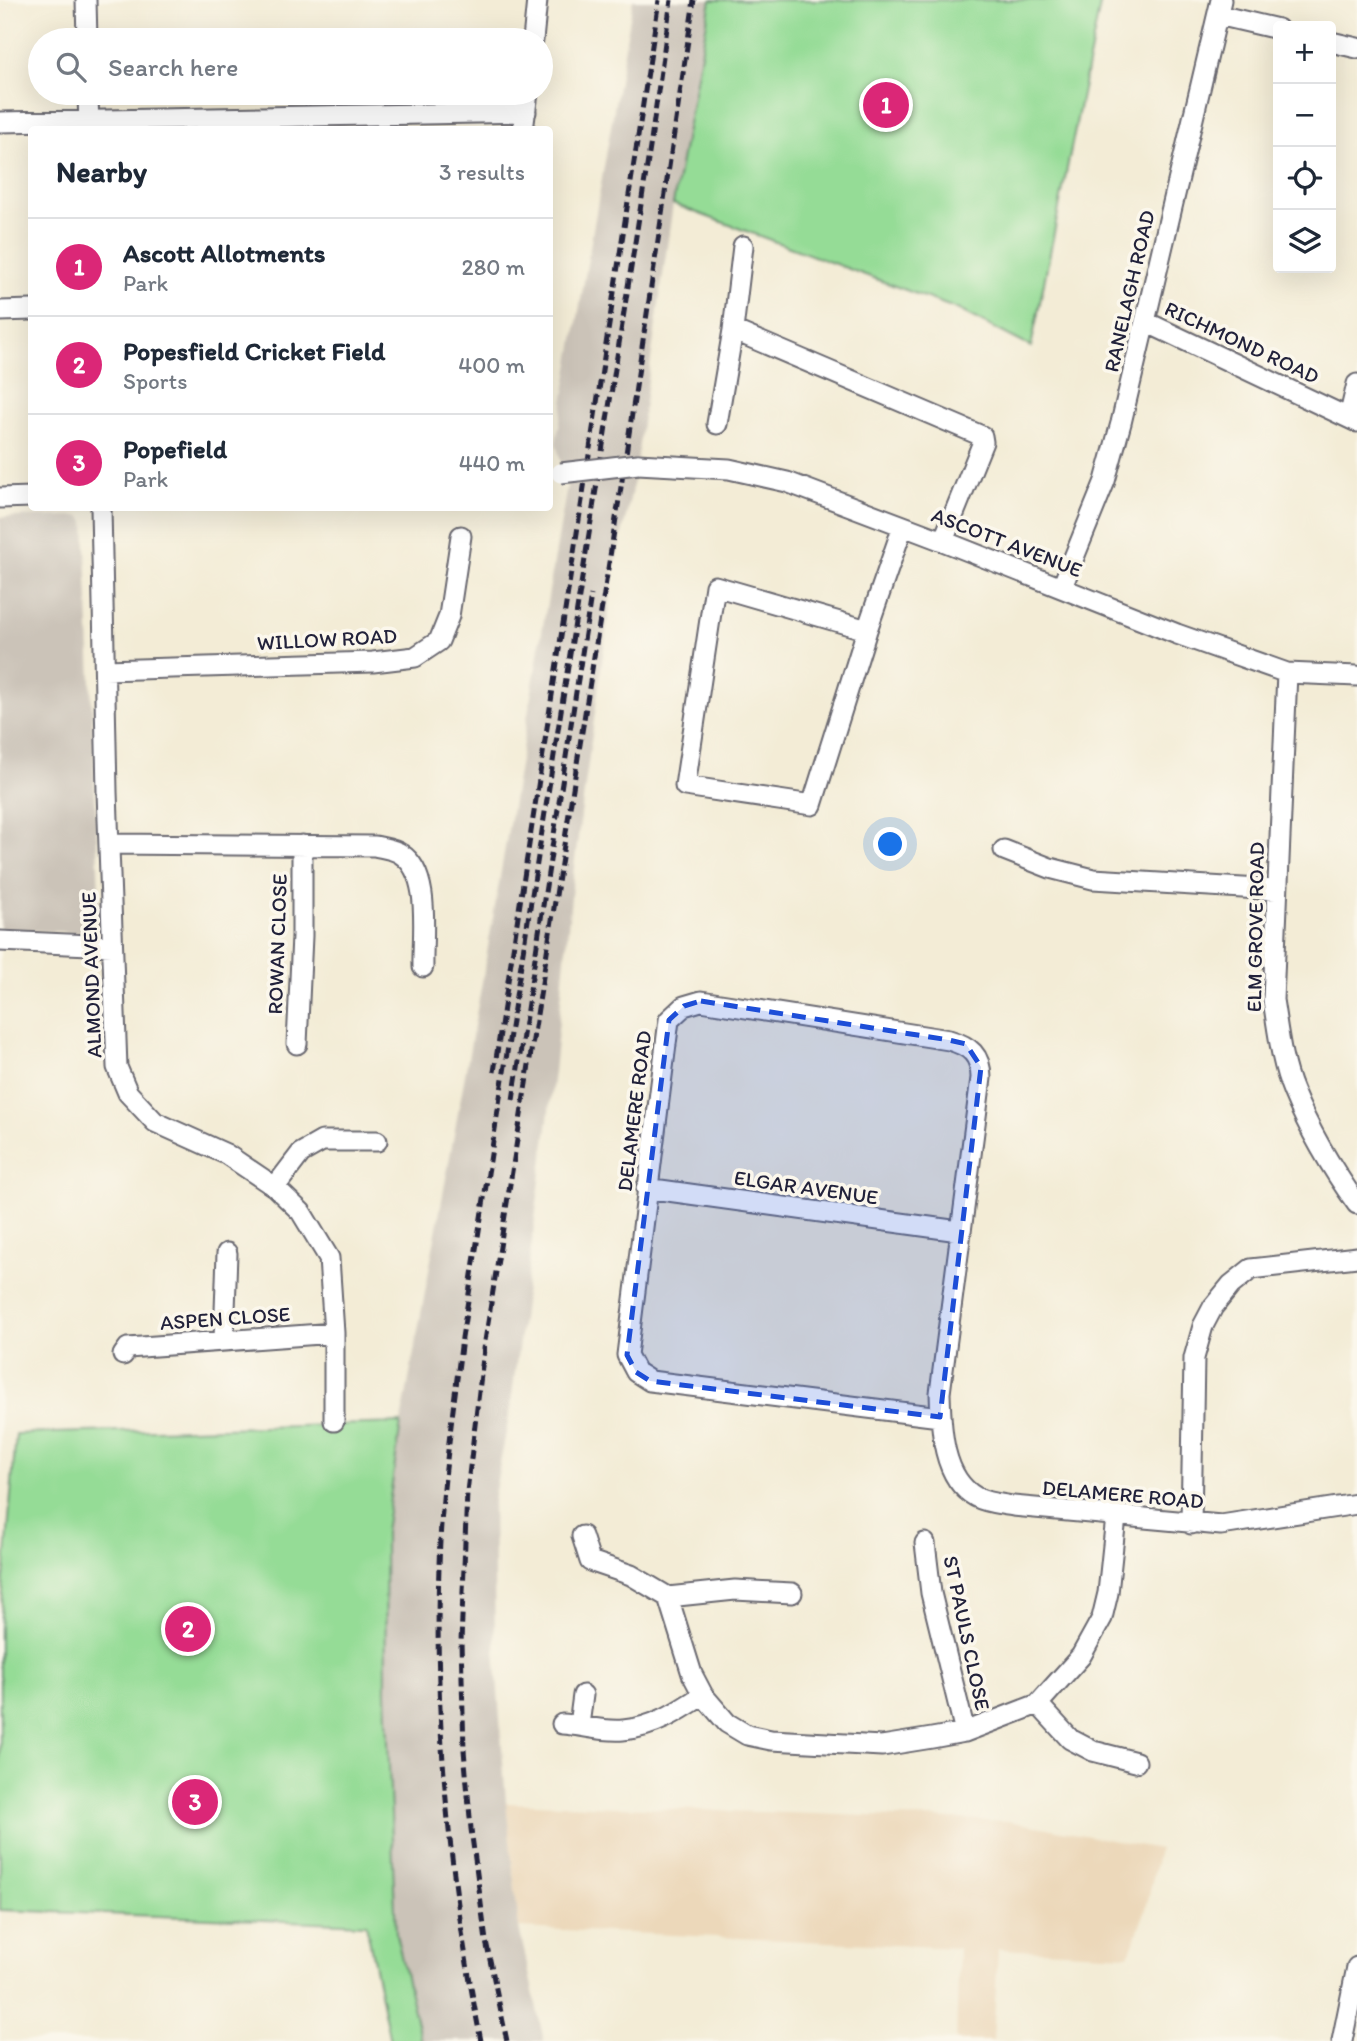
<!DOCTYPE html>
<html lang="en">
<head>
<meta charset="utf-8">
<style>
	:root { --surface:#fff; --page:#f6f6f7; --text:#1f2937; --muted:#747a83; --line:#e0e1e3; --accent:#db2777 }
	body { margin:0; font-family:Itim,sans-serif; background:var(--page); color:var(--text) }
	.controls { position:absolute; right:21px; top:21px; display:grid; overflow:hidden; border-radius:7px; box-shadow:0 7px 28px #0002 }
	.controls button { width:63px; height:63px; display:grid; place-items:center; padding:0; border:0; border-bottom:2px solid var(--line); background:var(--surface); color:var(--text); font:35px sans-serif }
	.you { position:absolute; left:891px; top:845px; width:24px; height:24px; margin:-18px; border:5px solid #fff; border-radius:50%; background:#1a73e8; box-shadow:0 0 0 10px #1a73e833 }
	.badge { display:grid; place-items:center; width:46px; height:46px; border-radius:50%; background:var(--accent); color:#fff; font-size:23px; font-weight:700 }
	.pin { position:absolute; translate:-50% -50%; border:4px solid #fff; box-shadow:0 2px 7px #0006 }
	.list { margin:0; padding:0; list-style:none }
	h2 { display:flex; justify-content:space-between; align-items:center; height:91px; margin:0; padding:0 28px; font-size:30px }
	h2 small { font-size:23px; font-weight:400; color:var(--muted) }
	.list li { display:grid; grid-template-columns:46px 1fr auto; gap:21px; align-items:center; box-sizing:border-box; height:98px; padding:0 28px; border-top:2px solid var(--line) }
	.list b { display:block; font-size:26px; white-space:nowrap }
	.list p { margin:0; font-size:23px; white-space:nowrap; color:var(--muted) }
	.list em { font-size:23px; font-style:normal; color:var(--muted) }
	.icon { flex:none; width:38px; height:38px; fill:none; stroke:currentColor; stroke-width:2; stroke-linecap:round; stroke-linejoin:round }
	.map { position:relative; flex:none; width:1357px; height:2041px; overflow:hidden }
	.search { position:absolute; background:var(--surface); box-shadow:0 7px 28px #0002; left:28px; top:28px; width:525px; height:77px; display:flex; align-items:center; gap:18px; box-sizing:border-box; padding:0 24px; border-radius:38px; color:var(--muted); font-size:26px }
	.panel { position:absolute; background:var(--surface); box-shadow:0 7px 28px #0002; left:28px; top:126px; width:525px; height:385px; border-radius:7px }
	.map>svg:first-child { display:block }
	.built { fill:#ecd8ba }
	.industrial { fill:#cbc3b8 }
	.green { fill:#95dc96; stroke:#5c7f68; stroke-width:2 }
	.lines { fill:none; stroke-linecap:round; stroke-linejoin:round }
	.minor-casing { stroke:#6b6971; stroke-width:23 }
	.minor { stroke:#fff; stroke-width:19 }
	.rail { stroke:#22223b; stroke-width:5; stroke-dasharray:10 5; stroke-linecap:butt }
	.minor-bridge-casing { stroke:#6b6971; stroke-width:23; stroke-linecap:butt }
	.minor-bridge { stroke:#fff; stroke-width:19 }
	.marked { fill:#1d4ed8; fill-opacity:0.2; stroke:#1d4ed8; stroke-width:5; stroke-dasharray:14 9; stroke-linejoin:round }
	.labels { text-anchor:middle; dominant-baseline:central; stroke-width:7; stroke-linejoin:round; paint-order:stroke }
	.street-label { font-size:21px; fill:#22223b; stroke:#fbf7ec }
</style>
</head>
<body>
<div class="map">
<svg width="1357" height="2041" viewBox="0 0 1357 2041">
	<rect width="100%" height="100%" fill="#fbf7ec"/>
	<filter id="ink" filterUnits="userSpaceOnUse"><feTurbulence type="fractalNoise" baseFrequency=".0143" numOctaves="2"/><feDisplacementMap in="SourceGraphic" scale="14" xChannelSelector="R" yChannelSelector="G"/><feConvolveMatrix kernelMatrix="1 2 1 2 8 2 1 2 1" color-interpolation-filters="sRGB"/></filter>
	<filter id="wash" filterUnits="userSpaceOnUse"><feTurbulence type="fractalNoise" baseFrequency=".00686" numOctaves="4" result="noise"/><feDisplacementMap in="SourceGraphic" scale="28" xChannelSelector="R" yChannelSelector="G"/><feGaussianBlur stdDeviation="1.57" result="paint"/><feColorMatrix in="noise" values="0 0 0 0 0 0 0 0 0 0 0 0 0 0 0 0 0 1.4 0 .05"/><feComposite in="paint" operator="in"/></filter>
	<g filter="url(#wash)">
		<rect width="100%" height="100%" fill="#f3ecd6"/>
		<!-- built -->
		<path class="built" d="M506,1803L1008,1821L1159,1849L1146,1909L1129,1955L998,1949L993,2041H956L959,1948L519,1928Z"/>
		<!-- industrial -->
		<path class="industrial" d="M633,0H711L673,204L634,480L615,566L574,866L554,1072L510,1411L493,1501L495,1649L506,1803L519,1928L544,2041H421L396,1934L386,1693L385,1532L401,1423L481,988L567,486L556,443Z
			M80,516L85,521L100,923L97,930L91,933L0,929V517Z"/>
		<!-- green -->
		<path class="green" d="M711,0H1101L1031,347L957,309L673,204Z
			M401,1423L385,1532L386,1693L396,1934L421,2041H390L366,1924L0,1910V1628L16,1434Z"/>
	</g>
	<g filter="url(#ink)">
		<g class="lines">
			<!-- minor casing -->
			<g class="minor-casing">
				<path id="minor" d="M86,0L87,40
					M1218,15L1278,29
					M533,40L537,0
					M1331,42L1357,48
					M88,93L89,130
					M0,122L526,112
					M523,130L528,93
					M0,311L32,310
					M1146,322L1357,422
					M733,330L982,436L983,442L943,541
					M1349,418L1357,384
					M717,424L733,330L743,246
					M638,464L729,469L787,482L943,541L1177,634L1287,673L1357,676
					M0,498L32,497
					M101,508L107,792L117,1067L128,1093L155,1122L226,1154L275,1187L301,1212L329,1258L334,1333V1421
					M1062,587L1105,481L1121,423L1221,0
					M867,630L715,586L685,786L812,805L867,630L903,526
					M105,670L373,662L415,657L439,641L449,616L461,536
					M1287,673L1273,1000C1278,1030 1281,1062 1293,1091C1309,1130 1332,1169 1357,1204
					M109,844L375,846C383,848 394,849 401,854C432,874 422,934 423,967
					M1004,850L1050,868L1093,879L1276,890
					M0,941L112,946
					M297,1044L302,936V845
					M275,1187L301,1153L322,1141H377
					M646,1188L959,1231
					M224,1340L227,1253
					M123,1355L128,1348L334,1333
					M940,1417L650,1381L636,1372L627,1355L669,1020L684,1006L701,1001L949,1040C970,1046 981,1055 981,1078L940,1393C941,1427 942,1478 976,1497C987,1503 1001,1504 1013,1506L1221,1525L1357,1504
					M1191,1524L1194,1358L1203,1326L1213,1307L1231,1285L1251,1269L1357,1257
					M582,1536L590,1561L631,1575L668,1597L735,1590L792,1593
					M925,1543L931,1593L965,1732
					M668,1597L692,1674L703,1695L727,1723L747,1735L771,1740L882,1746L932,1738L965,1732L1038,1704L1081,1656L1102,1618L1108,1593L1116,1517
					M1038,1704L1070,1739L1093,1751L1136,1762
					M562,1724C582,1725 603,1732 623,1730C653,1728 679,1711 703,1695
					M579,1725L583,1695
					M1342,2041L1357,1967"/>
			</g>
			<!-- minor -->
			<use href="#minor" class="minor"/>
			<!-- rail -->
			<path class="rail" d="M494,1072L659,0
				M513,1100L591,595
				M481,2041C450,1884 434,1726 439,1566C441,1489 453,1414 462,1338L651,141L671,0
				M507,2041L486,1941L471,1829L464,1750L461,1642L467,1492L485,1341L621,487L694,0"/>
			<!-- minor-bridge casing -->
			<g class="minor-bridge-casing">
				<path id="minor-bridge" d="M561,473L638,464"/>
			</g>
			<!-- minor-bridge -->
			<use href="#minor-bridge" class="minor-bridge"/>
		</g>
	</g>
	<!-- marked area -->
	<path class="marked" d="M701,1001L949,1040L966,1044L981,1067L940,1417L650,1381L636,1372L627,1355L669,1020L684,1006Z"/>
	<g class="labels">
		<!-- street labels -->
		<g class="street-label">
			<text transform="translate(1129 291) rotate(-77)">RANELAGH ROAD</text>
			<text transform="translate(1242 342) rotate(25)">RICHMOND ROAD</text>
			<text transform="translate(1007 542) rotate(21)">ASCOTT AVENUE</text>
			<text transform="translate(327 639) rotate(-3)">WILLOW ROAD</text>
			<text transform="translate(1255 927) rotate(-89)">ELM GROVE ROAD</text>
			<text transform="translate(277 944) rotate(-88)">ROWAN CLOSE</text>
			<text transform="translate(91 975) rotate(-92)">ALMOND AVENUE</text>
			<text transform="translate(634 1111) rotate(-83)">DELAMERE ROAD</text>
			<text transform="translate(806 1187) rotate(8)">ELGAR AVENUE</text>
			<text transform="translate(225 1318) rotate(-4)">ASPEN CLOSE</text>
			<text transform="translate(1123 1494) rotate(5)">DELAMERE ROAD</text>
			<text transform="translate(967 1633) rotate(78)">ST PAULS CLOSE</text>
		</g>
	</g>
</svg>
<div class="controls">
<button>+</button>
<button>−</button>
<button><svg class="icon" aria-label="locate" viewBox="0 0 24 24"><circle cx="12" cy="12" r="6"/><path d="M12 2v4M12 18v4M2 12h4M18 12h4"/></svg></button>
<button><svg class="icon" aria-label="layers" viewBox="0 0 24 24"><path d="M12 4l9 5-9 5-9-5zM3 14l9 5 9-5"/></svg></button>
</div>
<div class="you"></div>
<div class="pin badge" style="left:886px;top:105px">1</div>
<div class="pin badge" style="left:188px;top:1629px">2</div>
<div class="pin badge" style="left:195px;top:1802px">3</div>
<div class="search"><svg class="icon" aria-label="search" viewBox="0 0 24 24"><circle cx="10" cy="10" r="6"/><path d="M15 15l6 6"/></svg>Search here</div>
<section class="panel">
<h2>Nearby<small>3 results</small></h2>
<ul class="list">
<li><span class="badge">1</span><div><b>Ascott Allotments</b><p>Park</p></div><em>280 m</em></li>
<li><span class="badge">2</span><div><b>Popesfield Cricket Field</b><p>Sports</p></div><em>400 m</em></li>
<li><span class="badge">3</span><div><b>Popefield</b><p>Park</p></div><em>440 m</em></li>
</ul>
</section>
</div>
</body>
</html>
